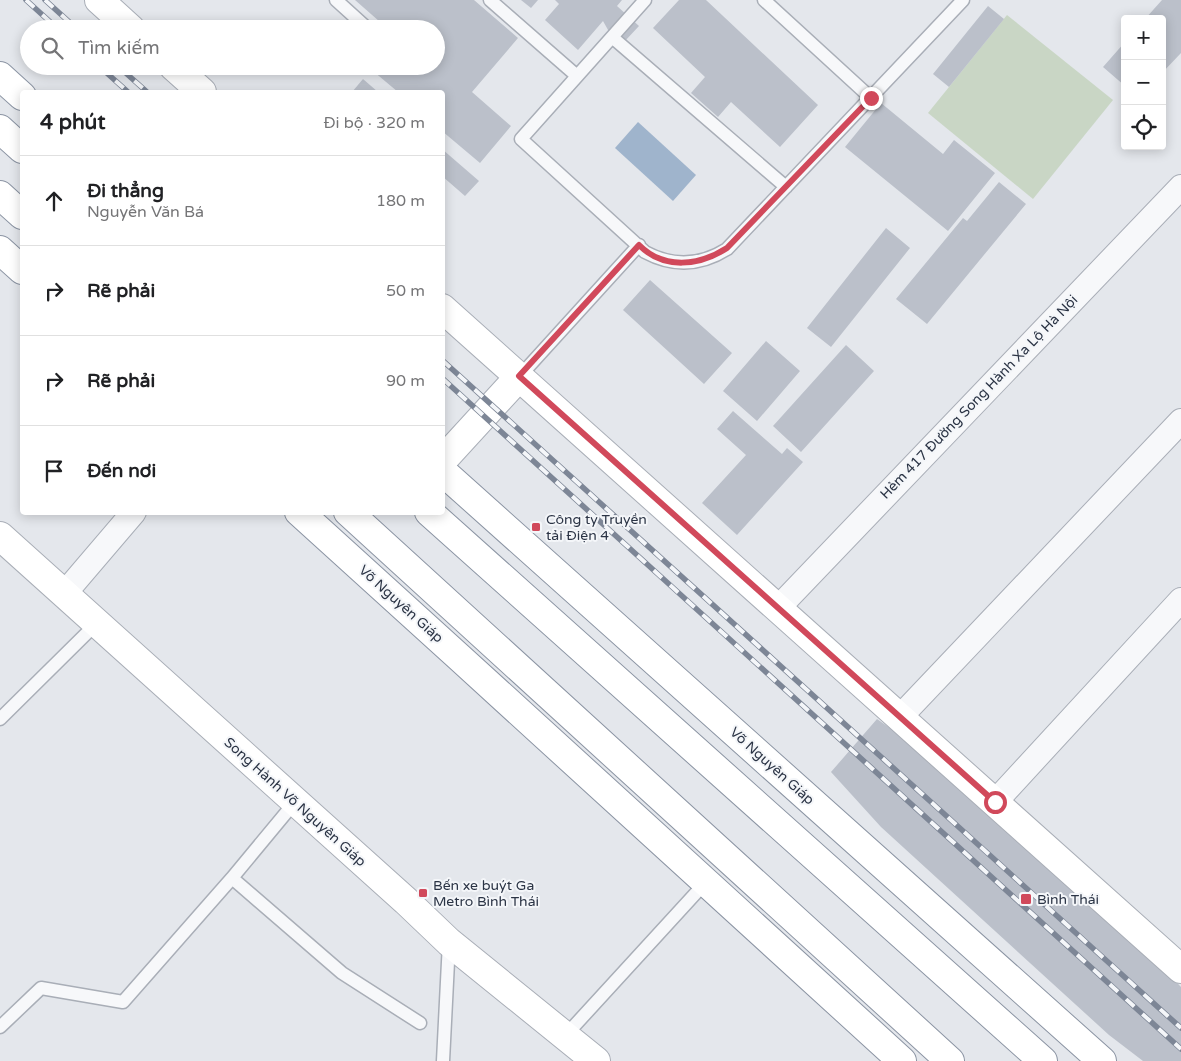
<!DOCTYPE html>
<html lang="vi">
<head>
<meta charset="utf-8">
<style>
	:root { --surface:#fff; --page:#f6f6f6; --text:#202124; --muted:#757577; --line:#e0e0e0 }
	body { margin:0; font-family:"Varela Round",sans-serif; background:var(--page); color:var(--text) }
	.controls { position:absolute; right:15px; top:15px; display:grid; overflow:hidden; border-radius:5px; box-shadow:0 2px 12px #0003 }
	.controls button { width:45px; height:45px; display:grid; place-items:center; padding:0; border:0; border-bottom:1px solid var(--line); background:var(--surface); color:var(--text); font:25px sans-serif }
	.stop { position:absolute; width:15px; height:15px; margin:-11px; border:4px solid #d1495b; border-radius:50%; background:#fff }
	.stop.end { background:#d1495b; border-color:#fff; box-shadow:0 1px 5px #0008 }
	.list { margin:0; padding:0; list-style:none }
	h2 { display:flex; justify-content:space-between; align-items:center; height:65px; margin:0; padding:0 20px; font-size:21px }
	h2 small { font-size:16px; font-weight:400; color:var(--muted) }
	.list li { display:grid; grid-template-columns:32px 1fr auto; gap:15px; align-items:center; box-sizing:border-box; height:90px; padding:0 20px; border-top:1px solid var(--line) }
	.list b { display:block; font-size:19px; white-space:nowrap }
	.list p { margin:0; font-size:16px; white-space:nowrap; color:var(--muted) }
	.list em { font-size:16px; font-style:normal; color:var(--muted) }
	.icon { flex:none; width:28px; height:28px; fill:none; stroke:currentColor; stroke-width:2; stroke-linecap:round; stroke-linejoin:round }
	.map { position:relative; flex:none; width:1181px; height:1061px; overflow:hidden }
	.search { position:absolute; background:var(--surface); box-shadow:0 2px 12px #0003; left:20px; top:20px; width:425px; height:55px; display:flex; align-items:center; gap:12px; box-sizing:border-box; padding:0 18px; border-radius:28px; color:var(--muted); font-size:19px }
	.panel { position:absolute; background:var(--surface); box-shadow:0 2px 12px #0003; left:20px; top:90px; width:425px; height:425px; border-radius:5px }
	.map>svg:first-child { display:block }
	.green { fill:#c9d6c5 }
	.water { fill:#9fb4cc }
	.building { fill:#bbc0ca }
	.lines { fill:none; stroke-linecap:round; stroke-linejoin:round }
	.lane-casing { stroke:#a9aeb7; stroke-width:15 }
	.street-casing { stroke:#a9aeb7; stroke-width:26 }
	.secondary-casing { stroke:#a9aeb7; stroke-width:30 }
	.highway-casing { stroke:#8b94a3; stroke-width:30 }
	.lane { stroke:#f7f8fa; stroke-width:12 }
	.street { stroke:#f7f8fa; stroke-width:24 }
	.secondary { stroke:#fff; stroke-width:28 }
	.highway { stroke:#fff; stroke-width:28 }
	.rail-casing { stroke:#7d8696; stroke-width:5.5 }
	.rail { stroke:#f4f6f9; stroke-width:4; stroke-dasharray:11; stroke-linecap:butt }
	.route { stroke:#d1495b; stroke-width:6 }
	.poi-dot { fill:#d1495b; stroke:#f4f6f9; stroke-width:2 }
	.labels { text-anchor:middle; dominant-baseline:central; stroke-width:4; stroke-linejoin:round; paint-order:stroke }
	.street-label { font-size:14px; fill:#2b3445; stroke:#f4f6f9 }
	.poi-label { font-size:14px; fill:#2b3445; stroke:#f4f6f9; text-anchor:start }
</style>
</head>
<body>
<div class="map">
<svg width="1181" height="1061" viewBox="0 0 1181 1061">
	<rect width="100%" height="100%" fill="#e4e7ec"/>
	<!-- green -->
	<path class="green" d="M1007,15L1113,100L1033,199L928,113Z"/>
	<!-- water -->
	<path class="water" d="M638,122L696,175L673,201L615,148Z"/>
	<!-- building -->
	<path class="building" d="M355,0H474L518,38L472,92L511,126L480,163L442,131V92H398L367,66H436V29H388Z
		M521,0H538L531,8Z
		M555,0H622L617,6L639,26L625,41L612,37L603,21L578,50L545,20L559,4Z
		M679,0H706L818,105L780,147L731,102L718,117L691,93L705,77L653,28Z
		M1162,0H1181V53L1162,73V19H1145Z
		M988,6L1004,19L949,87L933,74Z
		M1125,42V86L1103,67Z
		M363,79L378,92H352Z
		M881,103L943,154L954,140L995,173L948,231L845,147Z
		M442,149L479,181L465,196L442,176Z
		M999,182L1026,204L927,324L896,299L963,218L967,221Z
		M886,228L910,248L831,347L807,328Z
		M650,280L732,353L704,384L623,310Z
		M766,341L800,371L757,421L723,391Z
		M846,345L874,371L801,452L773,426Z
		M733,411L782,454L787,448L803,462L737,535L702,503L746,455L717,429Z
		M877,719L939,763L1165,970L1181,987V1061H1143L1109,1035L881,827L831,772Z"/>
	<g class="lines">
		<!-- lane casing -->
		<g class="lane-casing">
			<path id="lane" d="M336,0L368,29
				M490,0L577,76
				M645,0L521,139L645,252C673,267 700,266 727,249L963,0
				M764,0L871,98
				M612,37L786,187
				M519,377L639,245
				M0,719L96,624
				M232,878L342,973L420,1023
				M0,1027L41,988L123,1002L232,878L295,802
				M565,1036L706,882
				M443,1061L449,942"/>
		</g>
		<!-- street casing -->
		<g class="street-casing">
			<path id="street" d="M64,594L134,512
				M778,608L1181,187
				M900,717L1181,421
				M995,802L1181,600"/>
		</g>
		<!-- secondary casing -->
		<g class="secondary-casing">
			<path id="secondary" d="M99,0L131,29
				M173,66L202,92
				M442,308L1181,969
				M442,461L519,377
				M0,536L406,901L449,942L596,1061"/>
		</g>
		<!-- highway casing -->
		<g class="highway-casing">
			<path id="highway" d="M0,76L22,96
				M0,129L22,149
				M0,195L22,215
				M0,250L22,270
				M442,471L1102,1061
				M299,512L460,658L902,1061
				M348,512L950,1061
				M429,512L1043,1061"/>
		</g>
		<!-- lane -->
		<use href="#lane" class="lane"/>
		<!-- street -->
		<use href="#street" class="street"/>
		<!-- secondary -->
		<use href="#secondary" class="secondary"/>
		<!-- highway -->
		<use href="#highway" class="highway"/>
		<!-- rail casing -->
		<g class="rail-casing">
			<path id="rail" d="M26,0L58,29
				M45,0L77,29
				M99,66L128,92
				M118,66L147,92
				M442,360L1181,1028
				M442,378L1181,1049"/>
		</g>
		<!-- rail -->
		<use href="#rail" class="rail"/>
	</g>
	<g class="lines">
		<!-- route -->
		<path class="route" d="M871,98L727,248C699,266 664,270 639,245L519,376L995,802"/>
	</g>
	<!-- markers -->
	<g class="poi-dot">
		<rect x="531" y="522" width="10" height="10" rx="2.5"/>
		<rect x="418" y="888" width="10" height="10" rx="2.5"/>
		<rect x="1020" y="893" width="12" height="12" rx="2.5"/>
	</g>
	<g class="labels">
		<!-- street labels -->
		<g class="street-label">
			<text transform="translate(979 397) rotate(-46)">Hẻm 417 Đường Song Hành Xa Lộ Hà Nội</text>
			<text transform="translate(401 604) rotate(42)">Võ Nguyên Giáp</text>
			<text transform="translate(772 766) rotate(42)">Võ Nguyên Giáp</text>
			<text transform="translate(295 802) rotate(42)">Song Hành Võ Nguyên Giáp</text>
		</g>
		<!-- poi labels -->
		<g class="poi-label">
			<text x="546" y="519">Công ty Truyền<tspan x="546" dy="16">tải Điện 4</tspan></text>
			<text x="433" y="885">Bến xe buýt Ga<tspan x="433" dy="16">Metro Bình Thái</tspan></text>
			<text x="1037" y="899">Bình Thái</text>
		</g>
	</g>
</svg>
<div class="controls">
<button>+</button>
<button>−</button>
<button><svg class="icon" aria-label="locate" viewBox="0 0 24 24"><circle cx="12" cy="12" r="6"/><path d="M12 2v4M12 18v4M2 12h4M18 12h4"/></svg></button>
</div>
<div class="stop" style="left:995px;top:802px"></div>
<div class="stop end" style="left:871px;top:98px"></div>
<div class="search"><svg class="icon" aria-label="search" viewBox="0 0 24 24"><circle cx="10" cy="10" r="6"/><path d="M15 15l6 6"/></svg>Tìm kiếm</div>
<section class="panel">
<h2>4 phút<small>Đi bộ · 320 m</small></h2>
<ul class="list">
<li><svg class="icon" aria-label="ahead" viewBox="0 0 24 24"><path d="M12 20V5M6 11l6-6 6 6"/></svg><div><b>Đi thẳng</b><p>Nguyễn Văn Bá</p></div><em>180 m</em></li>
<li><svg class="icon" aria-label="right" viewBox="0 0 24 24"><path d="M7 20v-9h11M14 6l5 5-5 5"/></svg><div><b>Rẽ phải</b></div><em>50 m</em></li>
<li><svg class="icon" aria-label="right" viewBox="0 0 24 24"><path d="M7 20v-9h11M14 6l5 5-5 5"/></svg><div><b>Rẽ phải</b></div><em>90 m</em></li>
<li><svg class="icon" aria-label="arrive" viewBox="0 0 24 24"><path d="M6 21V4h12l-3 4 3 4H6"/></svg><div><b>Đến nơi</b></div></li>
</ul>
</section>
</div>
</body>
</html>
